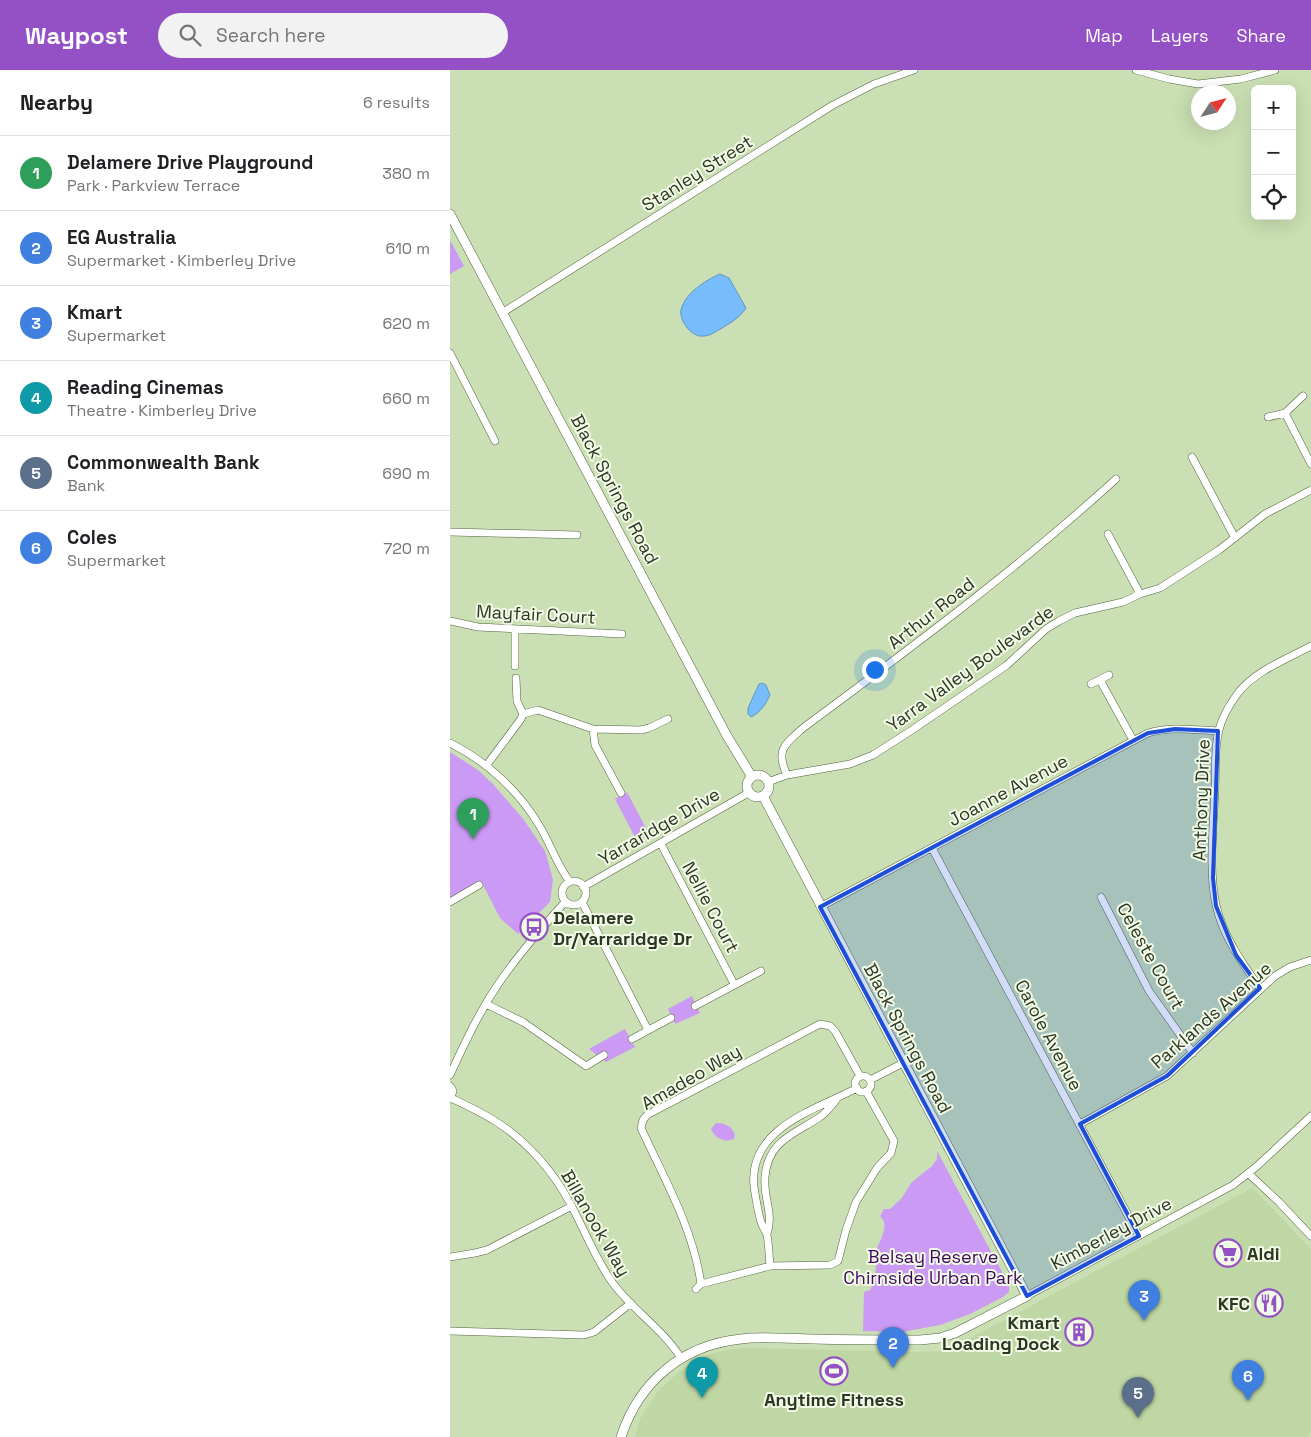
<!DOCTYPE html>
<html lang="en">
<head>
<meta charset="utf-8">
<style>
	:root { --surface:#fff; --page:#f2f2f2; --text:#202124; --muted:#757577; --line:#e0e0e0; --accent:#9450c5 }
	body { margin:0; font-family:"Space Grotesk",sans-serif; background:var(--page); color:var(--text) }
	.controls { position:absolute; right:15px; top:15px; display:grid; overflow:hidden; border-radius:8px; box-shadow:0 5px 20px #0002 }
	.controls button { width:45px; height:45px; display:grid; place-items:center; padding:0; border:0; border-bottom:1px solid var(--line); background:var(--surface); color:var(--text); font:25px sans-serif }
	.compass { position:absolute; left:741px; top:15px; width:45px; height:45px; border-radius:50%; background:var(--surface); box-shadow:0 5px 20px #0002; rotate:54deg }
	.you { position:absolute; left:424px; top:599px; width:18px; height:18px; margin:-12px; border:4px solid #fff; border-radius:50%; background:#1a73e8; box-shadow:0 0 0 8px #1a73e833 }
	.badge { display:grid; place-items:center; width:32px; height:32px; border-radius:50%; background:var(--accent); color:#fff; font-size:16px; font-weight:700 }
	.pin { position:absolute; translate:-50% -41px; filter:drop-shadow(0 1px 2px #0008) }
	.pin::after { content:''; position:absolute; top:26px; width:18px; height:15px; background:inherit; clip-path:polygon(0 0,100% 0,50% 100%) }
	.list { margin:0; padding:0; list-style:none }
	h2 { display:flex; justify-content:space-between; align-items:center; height:65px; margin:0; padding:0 20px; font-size:21px }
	h2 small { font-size:16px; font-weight:400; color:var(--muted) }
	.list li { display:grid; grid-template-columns:32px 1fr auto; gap:15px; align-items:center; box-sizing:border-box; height:75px; padding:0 20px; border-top:1px solid var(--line) }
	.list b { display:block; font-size:19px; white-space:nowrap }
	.list p { margin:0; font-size:16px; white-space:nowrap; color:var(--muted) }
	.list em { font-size:16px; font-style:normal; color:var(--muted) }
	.icon { flex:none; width:28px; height:28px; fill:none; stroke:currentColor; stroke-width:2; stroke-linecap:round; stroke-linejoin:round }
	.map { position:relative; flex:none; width:861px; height:1367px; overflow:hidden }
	header { display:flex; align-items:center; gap:30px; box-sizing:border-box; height:70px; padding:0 25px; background:var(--accent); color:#fff }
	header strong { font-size:24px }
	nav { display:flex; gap:28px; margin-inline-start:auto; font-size:18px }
	.search { width:350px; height:45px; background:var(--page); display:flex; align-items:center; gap:12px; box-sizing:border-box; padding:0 18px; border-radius:28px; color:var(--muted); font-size:19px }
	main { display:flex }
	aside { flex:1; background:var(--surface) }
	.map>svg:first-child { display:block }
	.built { fill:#bfd7a4 }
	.green { fill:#cb9af5 }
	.water { fill:#77bdfe; stroke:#6194bd }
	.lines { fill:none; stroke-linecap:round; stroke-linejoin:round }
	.street-casing { stroke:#52633d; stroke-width:8 }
	.secondary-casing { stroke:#52633d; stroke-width:10 }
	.street { stroke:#fff; stroke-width:7 }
	.secondary { stroke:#fff; stroke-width:9 }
	.marked { fill:#1d4ed8; fill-opacity:0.2; stroke:#1d4ed8; stroke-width:4; stroke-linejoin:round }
	.labels { text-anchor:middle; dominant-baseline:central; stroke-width:4; stroke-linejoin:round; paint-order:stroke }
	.street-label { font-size:18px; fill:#2d3524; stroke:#f1fbe5 }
	.poi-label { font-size:18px; font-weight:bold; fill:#2d3524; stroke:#f1fbe5; text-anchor:start }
	.park-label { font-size:18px; fill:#400560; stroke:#f1fbe5 }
</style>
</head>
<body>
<header>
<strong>Waypost</strong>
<div class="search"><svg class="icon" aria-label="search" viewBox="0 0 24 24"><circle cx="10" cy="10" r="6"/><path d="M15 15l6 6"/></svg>Search here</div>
<nav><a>Map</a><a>Layers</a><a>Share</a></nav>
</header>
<main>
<aside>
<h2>Nearby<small>6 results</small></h2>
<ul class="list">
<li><span class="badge" style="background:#2e9e5b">1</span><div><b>Delamere Drive Playground</b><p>Park · Parkview Terrace</p></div><em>380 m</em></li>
<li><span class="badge" style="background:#3f7fe0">2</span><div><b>EG Australia</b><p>Supermarket · Kimberley Drive</p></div><em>610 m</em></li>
<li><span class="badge" style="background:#3f7fe0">3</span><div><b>Kmart</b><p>Supermarket</p></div><em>620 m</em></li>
<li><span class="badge" style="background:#0f9aa8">4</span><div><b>Reading Cinemas</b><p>Theatre · Kimberley Drive</p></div><em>660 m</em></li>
<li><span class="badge" style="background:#5c6f8a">5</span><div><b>Commonwealth Bank</b><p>Bank</p></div><em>690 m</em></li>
<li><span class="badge" style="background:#3f7fe0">6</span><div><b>Coles</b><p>Supermarket</p></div><em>720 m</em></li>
</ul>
</aside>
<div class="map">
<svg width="861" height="1367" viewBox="0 0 861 1367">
	<rect width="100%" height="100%" fill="#cadfb3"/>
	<!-- built -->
	<path class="built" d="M802,1118L861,1179V1361L857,1367H185L190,1349L208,1321L229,1302L260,1284L281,1279L302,1278L465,1282L496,1281Z"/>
	<!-- green -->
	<path class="green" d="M0,170L14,196L0,204Z
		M0,682L28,700L43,714L74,750L95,781L103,810L100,832L68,864L50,848L31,811L0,827Z
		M177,722L199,764L187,771L165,729Z
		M242,926L250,943L225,954L218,939Z
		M175,959L185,977L156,992L139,979Z
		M266,1053C275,1053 282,1056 285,1065L284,1069C274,1073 265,1068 261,1059Z
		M487,1081L559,1215V1222L553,1227L520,1244L490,1255L452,1262L413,1261L414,1222L420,1220C425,1212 426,1202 426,1193C426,1190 425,1185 426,1182C429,1171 441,1155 430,1146L434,1139H440L452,1128L461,1113L482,1096L487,1089Z"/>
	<!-- water -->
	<path class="water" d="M270,204L279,208L296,238C290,247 281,253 272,258C267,261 260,266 254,266C242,268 229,251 231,240C235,223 256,210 270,204Z
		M312,613L316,615L320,625C316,634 310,643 301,647L298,644V638L309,614Z"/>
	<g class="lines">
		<!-- street casing -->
		<g class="street-casing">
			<path id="street" d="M686,0L719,9L748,14L791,9L825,0
				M52,243L383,35L424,14L464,0
				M0,283L45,371
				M835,343L861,394
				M818,347L835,343L853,326
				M742,387L785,468
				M0,462L127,465
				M658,464L690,524
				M0,551L28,557L172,564
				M65,560V596
				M66,608L67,631L73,644
				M650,610L683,670
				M641,614L659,605
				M143,659L145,675L171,723
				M0,673C36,691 68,720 89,755C100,773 107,795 120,812
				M36,696L71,649L73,644L88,640L143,659L191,660L199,658L218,649
				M337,705C325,680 335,674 353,658C461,578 567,499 666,409
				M318,712L337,705L400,694L423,685L462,660L557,595L596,559L609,551L625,543L673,532L690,524L710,518L769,480L815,444L861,420
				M211,774L284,914
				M482,778L689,1166
				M112 823a12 12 0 1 1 24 0a12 12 0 1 1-24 0Z
				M133,817L300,722
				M651,827L699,921L743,983
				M0,832L29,815
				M132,832L198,960
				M370,837L698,663C721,656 745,660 768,661
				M810,918C792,893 773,866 766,835C758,797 764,755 765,717C766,699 764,678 769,660C772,647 780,634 788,623C805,601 837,589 861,576
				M36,934L73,952L136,996L154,985
				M245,936L311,901
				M182,969L221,948
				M0,1005C14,975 28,944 47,916C67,886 91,859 115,832
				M405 1014a8 8 0 1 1 16 0a8 8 0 1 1-16 0Z
				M420,1010L453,993
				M0,1016L3,1021L0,1029
				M1,1028C16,1035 31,1042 45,1051C77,1071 104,1102 121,1135C135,1161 145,1188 162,1212C182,1240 212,1258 231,1288
				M630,1054L717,1006L825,906L840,897L861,890
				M799,1104L829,1132L861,1166
				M317,1164C324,1143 313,1128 315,1107C318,1070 345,1064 370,1047C377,1042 381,1036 386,1030
				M0,1187L25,1183L37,1180L122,1136
				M320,1196C319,1186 319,1175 317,1165C316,1161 313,1158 312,1155C308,1144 306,1129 304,1117C298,1057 366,1040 407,1018
				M251,1214C243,1158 214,1108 191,1058L193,1050L197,1045L370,954L380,956L385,961L410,1006
				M246,1219L251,1214L320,1196L380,1195L388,1191L396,1160L406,1132L427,1098L441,1083L444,1071L416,1021
				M577,1226L783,1115L806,1097L861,1046
				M0,1261L134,1265L144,1262L181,1233"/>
		</g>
		<!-- secondary casing -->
		<g class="secondary-casing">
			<path id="secondary" d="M0,144L277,666L302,707
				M297 716a11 11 0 1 1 22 0a11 11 0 1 1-22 0Z
				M171,1367C189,1312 232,1275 291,1269C312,1266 341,1269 363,1269C399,1270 435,1270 470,1270L490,1268L505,1263L577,1226L313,726"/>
		</g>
		<!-- street -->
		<use href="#street" class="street"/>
		<!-- secondary -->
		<use href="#secondary" class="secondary"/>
	</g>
	<!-- marked area -->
	<path class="marked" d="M725,659L768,661L763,808L766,836L786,885L810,918L717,1006L630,1054L689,1166L577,1226L370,837L698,663Z"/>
	<!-- icons -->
	<defs>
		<g id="bus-ring" transform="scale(1.4375)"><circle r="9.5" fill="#f1fbe5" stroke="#9450c5" stroke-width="1.5"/><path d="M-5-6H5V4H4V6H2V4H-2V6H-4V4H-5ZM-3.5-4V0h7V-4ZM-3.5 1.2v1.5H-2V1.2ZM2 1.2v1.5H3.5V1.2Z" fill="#9450c5"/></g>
		<g id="supermarket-ring" transform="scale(1.4375)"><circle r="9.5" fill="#f1fbe5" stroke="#9450c5" stroke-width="1.5"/><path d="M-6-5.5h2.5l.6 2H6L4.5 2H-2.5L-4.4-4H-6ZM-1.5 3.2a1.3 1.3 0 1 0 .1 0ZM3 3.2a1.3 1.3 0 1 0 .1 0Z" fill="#9450c5"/></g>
		<g id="restaurant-ring" transform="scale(1.4375)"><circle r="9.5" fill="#f1fbe5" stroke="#9450c5" stroke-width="1.5"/><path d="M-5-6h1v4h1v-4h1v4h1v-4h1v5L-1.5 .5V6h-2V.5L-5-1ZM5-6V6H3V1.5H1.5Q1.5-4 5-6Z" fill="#9450c5"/></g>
		<g id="building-ring" transform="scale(1.4375)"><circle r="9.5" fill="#f1fbe5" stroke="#9450c5" stroke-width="1.5"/><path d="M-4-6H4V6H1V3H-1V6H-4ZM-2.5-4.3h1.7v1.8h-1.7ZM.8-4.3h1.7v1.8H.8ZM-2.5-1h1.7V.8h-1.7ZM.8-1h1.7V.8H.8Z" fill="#9450c5"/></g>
		<g id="stadium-ring" transform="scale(1.4375)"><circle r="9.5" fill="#f1fbe5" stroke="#9450c5" stroke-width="1.5"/><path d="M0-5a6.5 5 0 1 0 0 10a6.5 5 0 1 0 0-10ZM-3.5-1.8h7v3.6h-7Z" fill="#9450c5"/></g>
	</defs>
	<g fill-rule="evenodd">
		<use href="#bus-ring" x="84" y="857"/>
		<use href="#supermarket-ring" x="778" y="1183"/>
		<use href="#restaurant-ring" x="819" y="1233"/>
		<use href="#building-ring" x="629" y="1262"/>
		<use href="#stadium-ring" x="384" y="1301"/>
	</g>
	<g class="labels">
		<!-- street labels -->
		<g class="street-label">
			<text transform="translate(247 103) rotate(-32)">Stanley Street</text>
			<text transform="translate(165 419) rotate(62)">Black Springs Road</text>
			<text transform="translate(481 543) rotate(-38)">Arthur Road</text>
			<text transform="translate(86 544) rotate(3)">Mayfair Court</text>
			<text transform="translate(520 598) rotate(-36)">Yarra Valley Boulevarde</text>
			<text transform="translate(558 720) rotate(-28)">Joanne Avenue</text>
			<text transform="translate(751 730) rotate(-88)">Anthony Drive</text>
			<text transform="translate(209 756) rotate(-30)">Yarraridge Drive</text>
			<text transform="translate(261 837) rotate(62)">Nellie Court</text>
			<text transform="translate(701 886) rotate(61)">Celeste Court</text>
			<text transform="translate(761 945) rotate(-41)">Parklands Avenue</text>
			<text transform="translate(599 965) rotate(62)">Carole Avenue</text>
			<text transform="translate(458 968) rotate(62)">Black Springs Road</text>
			<text transform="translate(241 1007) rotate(-30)">Amadeo Way</text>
			<text transform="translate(146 1153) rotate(60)">Billanook Way</text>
			<text transform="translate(661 1163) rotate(-28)">Kimberley Drive</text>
		</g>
		<!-- poi labels -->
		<g class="poi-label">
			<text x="103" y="847">Delamere<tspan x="103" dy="21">Dr/Yarraridge Dr</tspan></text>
			<text x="797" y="1183">Aldi</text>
			<text x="800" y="1233" text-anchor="end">KFC</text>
			<text x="610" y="1252" text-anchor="end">Kmart<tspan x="610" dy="21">Loading Dock</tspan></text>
			<text x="384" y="1329" text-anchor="middle">Anytime Fitness</text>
		</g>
		<!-- park labels -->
		<g class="park-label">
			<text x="483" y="1186">Belsay Reserve<tspan x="483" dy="21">Chirnside Urban Park</tspan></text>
		</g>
	</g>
</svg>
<div class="controls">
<button>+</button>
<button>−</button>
<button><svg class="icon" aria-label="locate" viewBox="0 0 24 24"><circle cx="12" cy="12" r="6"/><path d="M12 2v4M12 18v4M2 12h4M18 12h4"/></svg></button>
</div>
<svg class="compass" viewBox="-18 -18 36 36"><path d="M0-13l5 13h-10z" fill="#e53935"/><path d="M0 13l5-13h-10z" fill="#757577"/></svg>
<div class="you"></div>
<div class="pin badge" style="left:23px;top:769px;background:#2e9e5b">1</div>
<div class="pin badge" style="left:443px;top:1298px;background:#3f7fe0">2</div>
<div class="pin badge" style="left:694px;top:1251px;background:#3f7fe0">3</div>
<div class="pin badge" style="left:252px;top:1328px;background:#0f9aa8">4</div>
<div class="pin badge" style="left:688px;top:1348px;background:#5c6f8a">5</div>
<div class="pin badge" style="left:798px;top:1331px;background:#3f7fe0">6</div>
</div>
</main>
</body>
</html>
